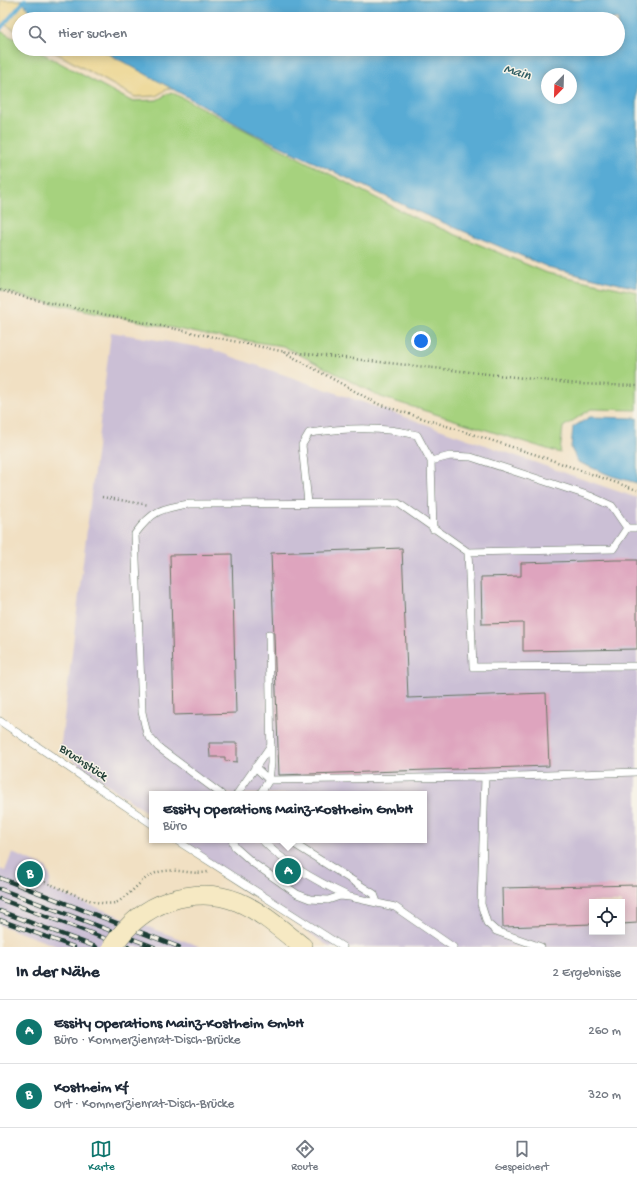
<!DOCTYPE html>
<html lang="de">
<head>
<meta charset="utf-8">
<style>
	:root { --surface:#fff; --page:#f6f6f7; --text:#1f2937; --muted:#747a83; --line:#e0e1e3; --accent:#0f766e }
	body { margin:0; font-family:"Gochi Hand",sans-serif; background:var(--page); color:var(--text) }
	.controls { position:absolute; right:12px; bottom:12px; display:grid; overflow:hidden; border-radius:0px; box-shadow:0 2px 10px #0003 }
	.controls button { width:36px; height:36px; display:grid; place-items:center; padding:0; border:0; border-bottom:1px solid var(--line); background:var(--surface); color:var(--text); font:20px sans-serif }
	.compass { position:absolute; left:541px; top:68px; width:36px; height:36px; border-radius:50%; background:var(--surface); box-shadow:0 2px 10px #0003; rotate:203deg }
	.you { position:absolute; left:421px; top:341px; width:14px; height:14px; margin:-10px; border:3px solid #fff; border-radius:50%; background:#1a73e8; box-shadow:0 0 0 6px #1a73e833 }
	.badge { display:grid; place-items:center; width:26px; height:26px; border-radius:50%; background:var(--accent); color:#fff; font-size:13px; font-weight:700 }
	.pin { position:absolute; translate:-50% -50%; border:2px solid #fff; box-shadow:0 1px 4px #0006 }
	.popup { position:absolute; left:149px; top:791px; width:278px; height:52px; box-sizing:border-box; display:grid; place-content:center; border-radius:0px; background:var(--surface); filter:drop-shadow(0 1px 3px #0005); font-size:13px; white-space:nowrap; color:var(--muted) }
	.popup b { font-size:15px; color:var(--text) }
	.popup::after { content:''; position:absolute; left:50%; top:100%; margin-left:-8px; border:8px solid transparent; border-top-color:var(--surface) }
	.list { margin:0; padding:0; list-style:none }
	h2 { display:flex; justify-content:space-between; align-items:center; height:52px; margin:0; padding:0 16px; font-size:17px }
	h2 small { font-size:13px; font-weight:400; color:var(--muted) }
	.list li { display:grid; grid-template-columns:26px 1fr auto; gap:12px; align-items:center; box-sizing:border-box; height:64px; padding:0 16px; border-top:1px solid var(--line) }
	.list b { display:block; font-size:15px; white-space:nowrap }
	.list p { margin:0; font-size:13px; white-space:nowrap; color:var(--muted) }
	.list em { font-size:13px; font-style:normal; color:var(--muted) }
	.icon { flex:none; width:22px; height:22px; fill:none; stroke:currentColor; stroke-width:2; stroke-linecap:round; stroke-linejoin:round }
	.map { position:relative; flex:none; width:637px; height:947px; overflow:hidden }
	.search { position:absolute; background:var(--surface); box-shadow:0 2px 10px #0003; left:12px; right:12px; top:12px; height:44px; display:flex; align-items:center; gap:10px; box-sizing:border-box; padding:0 14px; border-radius:22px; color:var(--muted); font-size:15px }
	.sheet { height:180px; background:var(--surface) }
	nav { display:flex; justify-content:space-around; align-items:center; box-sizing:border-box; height:56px; border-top:1px solid var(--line); background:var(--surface); font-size:11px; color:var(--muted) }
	nav a { display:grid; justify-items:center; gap:2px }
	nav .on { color:var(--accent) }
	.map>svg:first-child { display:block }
	.industrial { fill:#cbbfd5; fill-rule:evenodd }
	.green { fill:#a6d27e; stroke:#628859 }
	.sand { fill:#eeda9e; stroke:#868c69 }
	.water { fill:#59abd4; stroke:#3c7484; fill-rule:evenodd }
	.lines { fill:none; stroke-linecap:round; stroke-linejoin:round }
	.stream { stroke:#59abd4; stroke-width:4 }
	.building { fill:#dea4be }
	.lane-casing { stroke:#687666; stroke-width:8 }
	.secondary-casing { stroke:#687666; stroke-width:20 }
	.path { stroke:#687666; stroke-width:2.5; stroke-dasharray:1 3; stroke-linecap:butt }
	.lane { stroke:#fff; stroke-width:7 }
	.secondary { stroke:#f6e9c3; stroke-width:19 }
	.rail-casing { stroke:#1f3d34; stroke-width:4.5 }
	.rail { stroke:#f7f3e8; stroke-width:3; stroke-dasharray:9; stroke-linecap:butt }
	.secondary-bridge-casing { stroke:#687666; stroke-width:20; stroke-linecap:butt }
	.secondary-bridge { stroke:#f6e9c3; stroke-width:19 }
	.labels { text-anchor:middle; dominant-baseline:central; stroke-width:3; stroke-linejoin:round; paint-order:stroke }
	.street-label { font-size:13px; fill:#1f3d34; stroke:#f7f3e8 }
	.water-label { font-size:14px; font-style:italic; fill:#305e64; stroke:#f7f3e8 }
</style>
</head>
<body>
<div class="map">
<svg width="637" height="947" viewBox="0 0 637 947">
	<rect width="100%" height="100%" fill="#f7f3e8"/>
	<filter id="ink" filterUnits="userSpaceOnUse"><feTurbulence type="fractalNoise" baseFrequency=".025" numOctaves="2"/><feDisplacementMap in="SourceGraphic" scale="8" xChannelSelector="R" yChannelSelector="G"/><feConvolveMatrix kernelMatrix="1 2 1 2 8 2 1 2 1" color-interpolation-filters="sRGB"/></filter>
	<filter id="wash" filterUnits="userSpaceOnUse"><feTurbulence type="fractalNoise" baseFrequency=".012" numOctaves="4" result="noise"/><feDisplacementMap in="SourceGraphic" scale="16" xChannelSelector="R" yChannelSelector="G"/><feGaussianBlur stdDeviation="0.9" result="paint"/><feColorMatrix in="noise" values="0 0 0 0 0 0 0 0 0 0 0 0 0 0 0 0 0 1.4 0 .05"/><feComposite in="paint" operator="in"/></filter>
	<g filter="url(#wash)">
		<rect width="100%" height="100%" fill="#f1e0c3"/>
		<!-- industrial -->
		<path class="industrial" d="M111,332L210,349L637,498V947H329L294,921L227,878L185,840H424V794H152V816L60,751ZM592,902H622V932H592Z
			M12,853L46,867L51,879L48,889L201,947H59L0,925V869L5,871Z"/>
		<!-- green -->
		<path class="green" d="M0,31L19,41V49H34L131,101L157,100L171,92L411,216L547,273L637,292V410L591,409L563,427L560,453L381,397L283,346L207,335L31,299L0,290Z"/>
		<!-- sand -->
		<path class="sand" d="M0,0H21L31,11L45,19H19V32L0,22Z
			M49,49H100L171,87L156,96L135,97Z"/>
		<!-- water -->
		<path class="water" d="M21,0H637V288L548,267L416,211L249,131L100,49H618V19H45L31,12ZM547,74H571V98H547Z
			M590,417L637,418V483L612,476L578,462L571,448L573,427Z"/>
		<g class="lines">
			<!-- stream -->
			<path class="stream" d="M0,29L25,0"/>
		</g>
		<g id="blocks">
			<!-- building -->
			<path class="building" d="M402,548L408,698L546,693L549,766L279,775L271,553Z
				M232,554L236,713L174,715L170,555Z
				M615,560H637V649L523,651V623L482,624L481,577L521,576V563Z
				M209,743H237V762L225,761V757H210Z
				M637,885V923L622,924V902H592V924L503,927L502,888Z"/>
		</g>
	</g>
	<g filter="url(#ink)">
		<use href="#blocks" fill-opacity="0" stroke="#687666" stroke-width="1"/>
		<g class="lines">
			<!-- lane casing -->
			<g class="lane-casing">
				<path id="lane" d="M431,461L450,456L471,457L590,496L612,506L627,528H637
					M308,503L302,445L309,433C343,428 383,426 417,435L431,461L433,529
					M468,552L613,549L627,528
					M0,721L152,824
					M255,767L269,780L485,777L637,772
					M485,777L481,904L487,923L496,931L541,947
					M221,794L158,747L147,734L142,712L135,534C152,511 161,508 189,504L398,503L468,552L473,667L637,666
					M237,794L271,745
					M260,794L269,780L271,763L269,634
					M176,840L343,947
					M232,840L235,847L253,863L297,894L310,899L328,900L340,896L350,897L395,907L453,947
					M262,840C285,864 316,881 346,895
					M288,840L374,894L377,902"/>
			</g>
			<!-- secondary casing -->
			<g class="secondary-casing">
				<path id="secondary" d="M169,901C228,881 261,913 303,947"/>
			</g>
			<!-- path -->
			<path class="path" d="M0,290L31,299L281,351L578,384L637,386
				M284,352L378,404L540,456L637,490
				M102,497L149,505
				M45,882C64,889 95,907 115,903C121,901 127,895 132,891C142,881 151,872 165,871C179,869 194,875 208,872"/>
			<!-- lane -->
			<use href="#lane" class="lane"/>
			<!-- secondary -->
			<use href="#secondary" class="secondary"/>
			<!-- rail casing -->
			<g class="rail-casing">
				<path id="rail" d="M0,878L179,947
					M0,889L154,947
					M0,899L128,947
					M0,911L96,947
					M0,920L74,947"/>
			</g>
			<!-- rail -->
			<use href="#rail" class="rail"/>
			<!-- secondary-bridge casing -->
			<g class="secondary-bridge-casing">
				<path id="secondary-bridge" d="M112,947C126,926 145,909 169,901"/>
			</g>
			<!-- secondary-bridge -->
			<use href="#secondary-bridge" class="secondary-bridge"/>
		</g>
	</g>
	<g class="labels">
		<!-- street labels -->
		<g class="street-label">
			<text transform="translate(83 763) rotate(34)">Bruchstück</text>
		</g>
		<!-- water labels -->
		<g class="water-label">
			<text transform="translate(517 73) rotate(17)">Main</text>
		</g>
	</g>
</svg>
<div class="controls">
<button><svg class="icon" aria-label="locate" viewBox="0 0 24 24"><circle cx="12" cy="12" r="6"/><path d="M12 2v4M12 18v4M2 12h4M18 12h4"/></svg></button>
</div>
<svg class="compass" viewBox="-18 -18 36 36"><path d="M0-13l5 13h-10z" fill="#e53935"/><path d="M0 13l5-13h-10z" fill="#747a83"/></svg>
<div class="you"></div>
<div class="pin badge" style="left:288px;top:871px">A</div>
<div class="popup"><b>Essity Operations Mainz-Kostheim GmbH</b>Büro</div>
<div class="pin badge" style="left:30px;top:874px">B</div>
<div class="search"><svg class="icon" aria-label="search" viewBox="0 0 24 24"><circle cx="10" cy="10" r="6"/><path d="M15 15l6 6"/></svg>Hier suchen</div>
</div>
<section class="sheet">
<h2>In der Nähe<small>2 Ergebnisse</small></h2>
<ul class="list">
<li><span class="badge">A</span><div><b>Essity Operations Mainz-Kostheim GmbH</b><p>Büro · Kommerzienrat-Disch-Brücke</p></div><em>260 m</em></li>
<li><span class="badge">B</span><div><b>Kostheim Kf</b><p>Ort · Kommerzienrat-Disch-Brücke</p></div><em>320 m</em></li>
</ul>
</section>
<nav>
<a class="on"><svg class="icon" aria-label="map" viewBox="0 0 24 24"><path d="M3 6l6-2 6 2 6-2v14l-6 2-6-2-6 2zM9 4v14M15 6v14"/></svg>Karte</a>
<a><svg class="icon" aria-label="directions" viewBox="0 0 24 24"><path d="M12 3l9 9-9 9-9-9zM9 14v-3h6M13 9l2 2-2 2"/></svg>Route</a>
<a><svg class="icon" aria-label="saved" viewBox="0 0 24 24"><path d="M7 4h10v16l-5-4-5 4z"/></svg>Gespeichert</a>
</nav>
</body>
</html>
